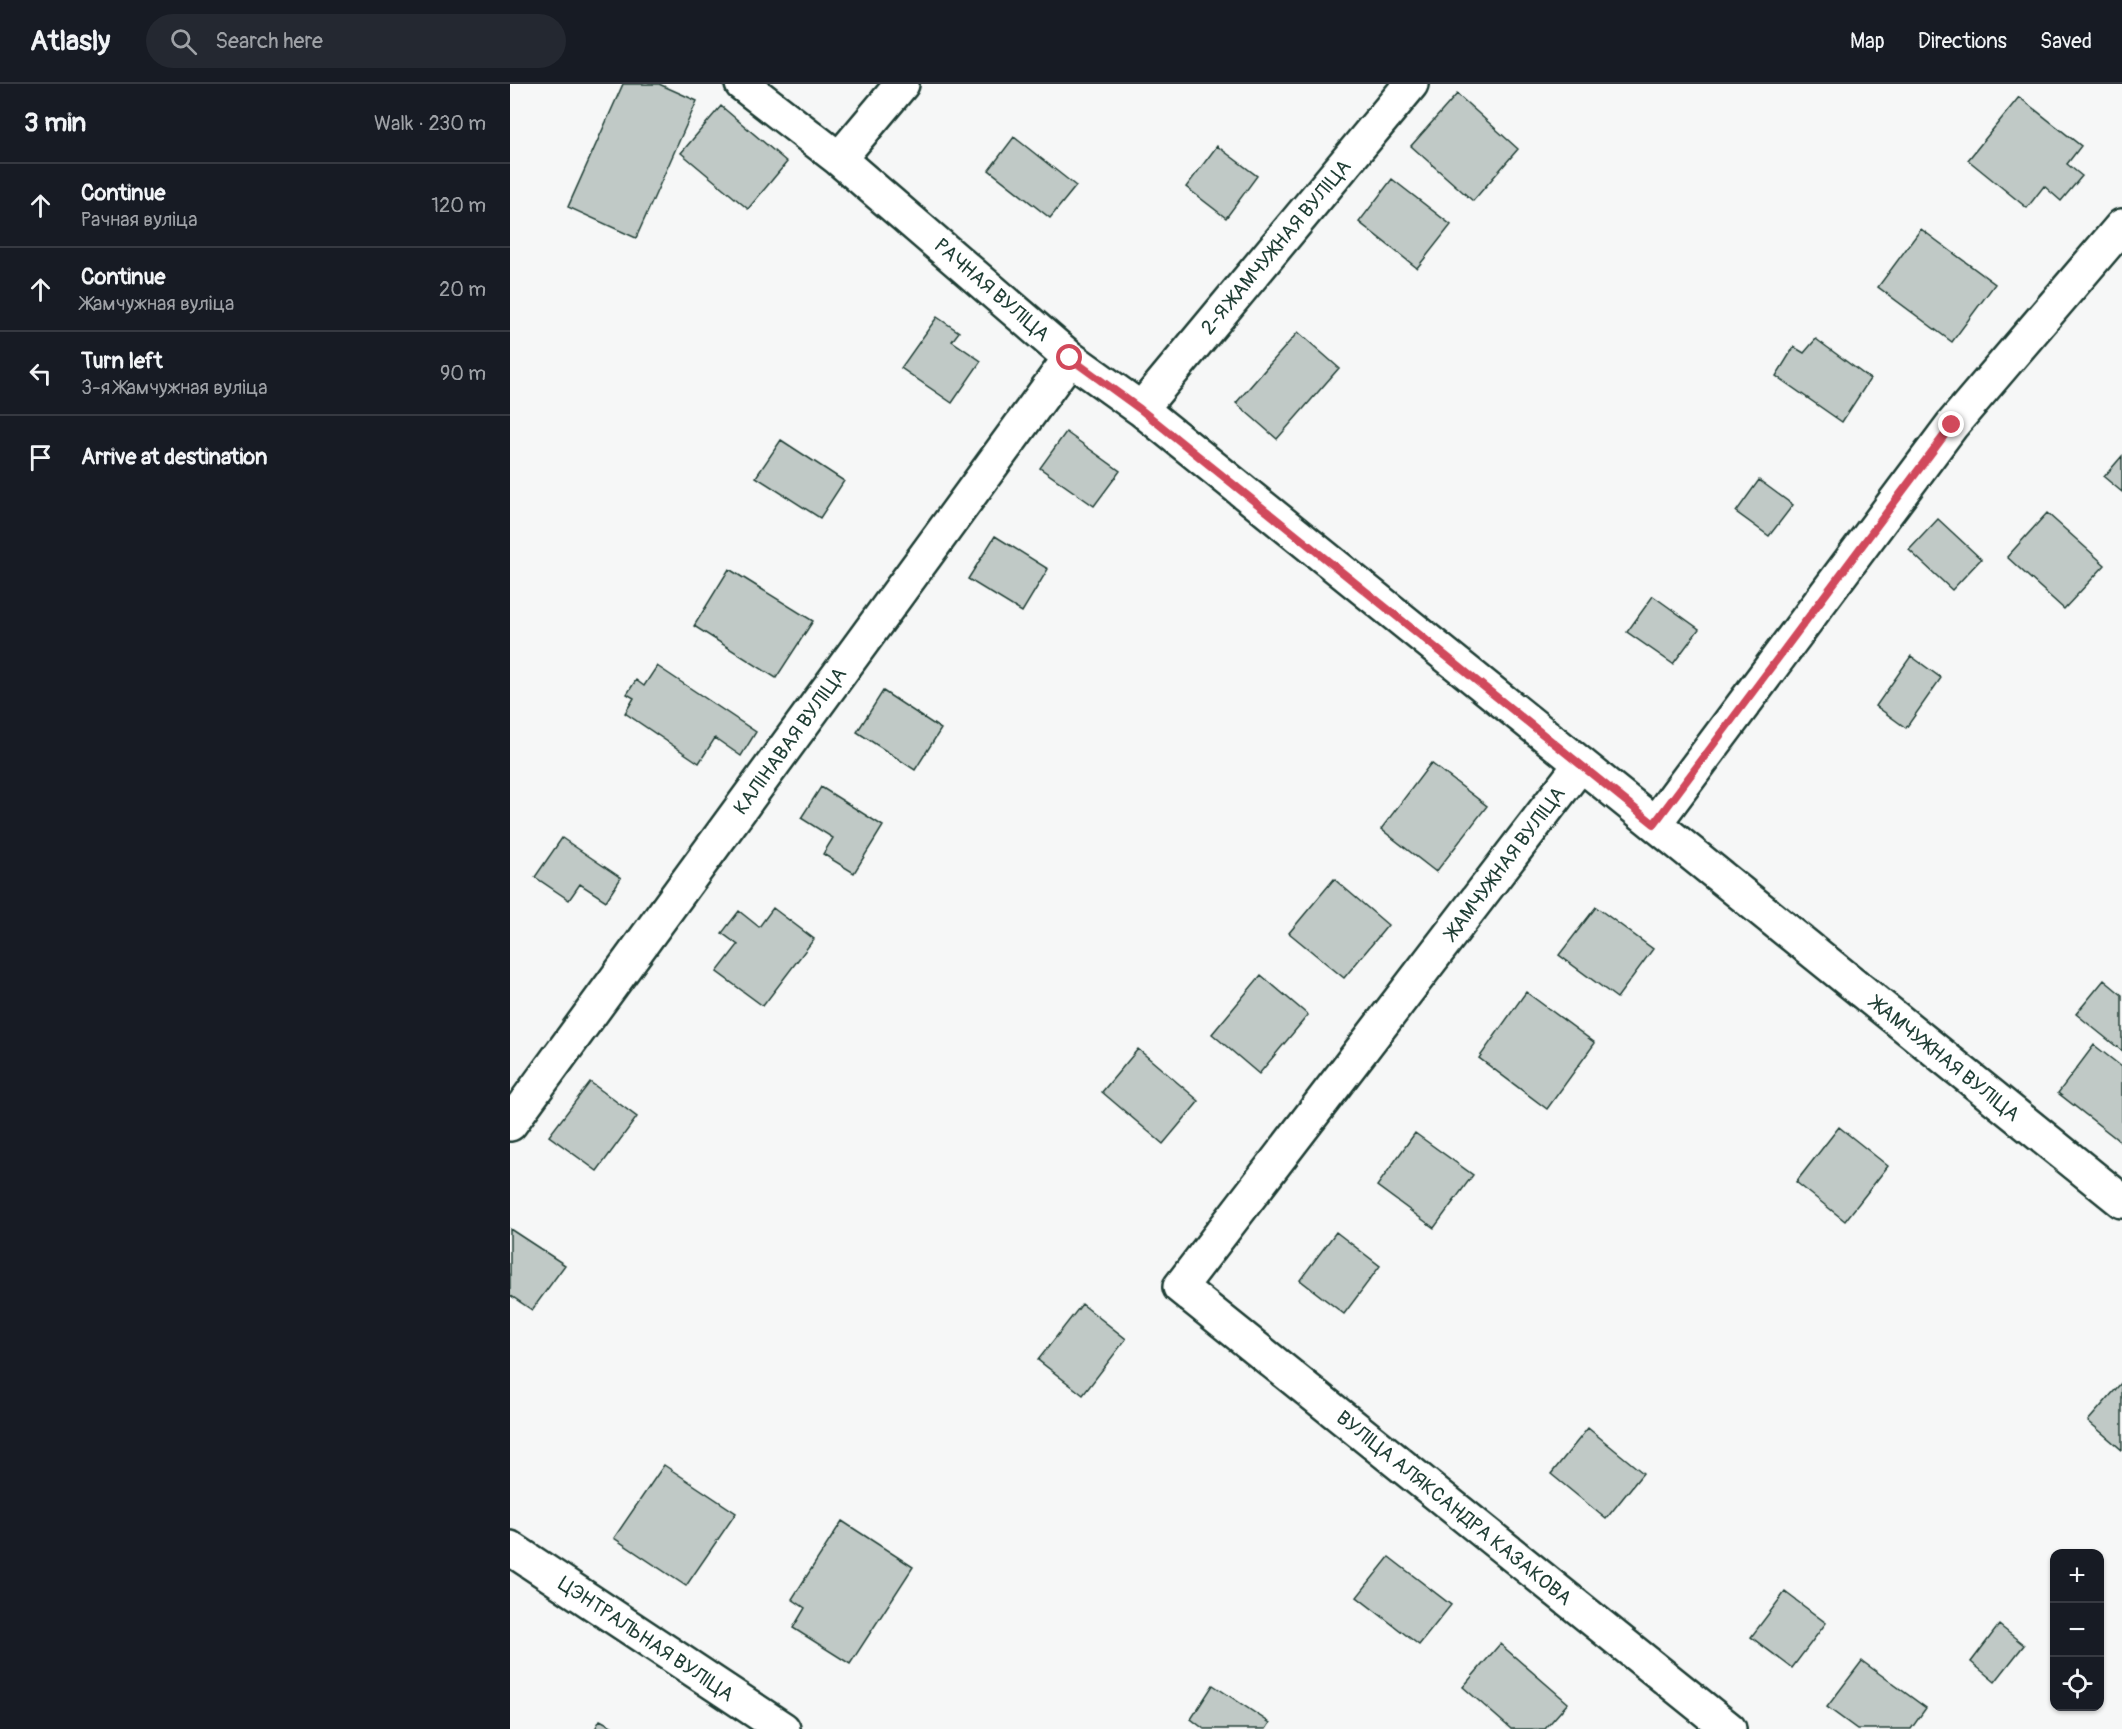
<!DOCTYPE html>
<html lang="en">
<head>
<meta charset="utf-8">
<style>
	:root { --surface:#171b24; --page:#242831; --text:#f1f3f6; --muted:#9ea1a6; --line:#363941 }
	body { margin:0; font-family:Pangolin,sans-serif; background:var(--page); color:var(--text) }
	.controls { position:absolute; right:18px; bottom:18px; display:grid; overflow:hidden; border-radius:12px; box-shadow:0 2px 4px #0004 }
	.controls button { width:54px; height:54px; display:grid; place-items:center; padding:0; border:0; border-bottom:2px solid var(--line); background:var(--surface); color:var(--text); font:30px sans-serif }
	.stop { position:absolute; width:18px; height:18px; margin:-14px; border:4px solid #d1495b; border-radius:50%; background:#fff }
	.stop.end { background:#d1495b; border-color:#fff; box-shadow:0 2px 6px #0008 }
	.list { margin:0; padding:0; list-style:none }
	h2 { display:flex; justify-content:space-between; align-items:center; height:78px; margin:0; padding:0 24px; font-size:26px }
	h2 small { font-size:20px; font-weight:400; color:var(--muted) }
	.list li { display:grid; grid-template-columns:39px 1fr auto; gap:18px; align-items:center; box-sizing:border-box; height:84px; padding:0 24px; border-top:2px solid var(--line) }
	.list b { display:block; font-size:22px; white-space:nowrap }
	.list p { margin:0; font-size:20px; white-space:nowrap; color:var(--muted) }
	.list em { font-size:20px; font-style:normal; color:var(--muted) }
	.icon { flex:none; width:33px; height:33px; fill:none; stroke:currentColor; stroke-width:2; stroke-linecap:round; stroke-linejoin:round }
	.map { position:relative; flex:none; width:1612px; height:1645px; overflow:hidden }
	header { display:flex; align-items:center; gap:36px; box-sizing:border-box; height:84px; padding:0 30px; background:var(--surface); border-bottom:2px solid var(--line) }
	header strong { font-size:28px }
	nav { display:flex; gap:33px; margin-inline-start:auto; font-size:21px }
	.search { width:420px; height:54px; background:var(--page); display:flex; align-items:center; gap:15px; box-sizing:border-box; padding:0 21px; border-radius:33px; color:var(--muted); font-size:22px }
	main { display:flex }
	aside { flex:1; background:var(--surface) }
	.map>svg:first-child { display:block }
	.building { fill:#c0c9c6; stroke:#1f3d34; stroke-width:1.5 }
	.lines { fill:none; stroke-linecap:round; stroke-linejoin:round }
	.minor-casing { stroke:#1f3d34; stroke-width:38 }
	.minor { stroke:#fff; stroke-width:33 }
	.route { stroke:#d1495b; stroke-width:8 }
	.labels { text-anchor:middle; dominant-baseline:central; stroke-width:4.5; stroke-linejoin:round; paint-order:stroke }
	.street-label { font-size:20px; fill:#1f3d34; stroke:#fff }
</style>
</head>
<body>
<header>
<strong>Atlasly</strong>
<div class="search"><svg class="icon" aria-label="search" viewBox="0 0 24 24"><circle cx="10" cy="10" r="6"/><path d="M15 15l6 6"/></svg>Search here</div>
<nav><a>Map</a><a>Directions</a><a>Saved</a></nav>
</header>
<main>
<aside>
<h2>3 min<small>Walk · 230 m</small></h2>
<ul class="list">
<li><svg class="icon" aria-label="ahead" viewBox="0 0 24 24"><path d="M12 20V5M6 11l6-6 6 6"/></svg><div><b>Continue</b><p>Рачная вуліца</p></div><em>120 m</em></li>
<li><svg class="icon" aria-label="ahead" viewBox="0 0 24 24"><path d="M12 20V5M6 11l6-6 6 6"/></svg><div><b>Continue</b><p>Жамчужная вуліца</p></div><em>20 m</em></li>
<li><svg class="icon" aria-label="left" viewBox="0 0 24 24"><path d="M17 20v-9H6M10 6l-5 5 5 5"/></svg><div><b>Turn left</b><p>3-я Жамчужная вуліца</p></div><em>90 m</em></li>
<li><svg class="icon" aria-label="arrive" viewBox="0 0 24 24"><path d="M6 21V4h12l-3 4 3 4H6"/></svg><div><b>Arrive at destination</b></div></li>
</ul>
</aside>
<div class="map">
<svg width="1612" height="1645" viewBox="0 0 1612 1645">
	<rect width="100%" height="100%" fill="#f6f7f7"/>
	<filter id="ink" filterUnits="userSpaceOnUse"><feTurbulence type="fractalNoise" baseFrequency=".0167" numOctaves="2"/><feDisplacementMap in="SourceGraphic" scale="12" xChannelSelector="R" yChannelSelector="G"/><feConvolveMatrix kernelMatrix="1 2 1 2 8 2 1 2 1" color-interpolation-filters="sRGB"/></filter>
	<g filter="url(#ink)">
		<!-- building -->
		<path class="building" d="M113,0H149L187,17L126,154L58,123Z
			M947,10L1008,65L963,117L901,62Z
			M1509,13L1571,62L1557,80L1572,92L1551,117L1534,102L1517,124L1458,76Z
			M211,22L277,78L238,125L171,69Z
			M504,53L566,102L540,134L479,86Z
			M707,62L747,92L716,134L676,103Z
			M882,95L941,141L907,184L849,138Z
			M1411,145L1485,200L1442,258L1368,203Z
			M427,233L449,248L442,257L471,277L442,319L391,284Z
			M788,248L829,284L767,355L726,319Z
			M1306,255L1360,295L1332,338L1266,292L1284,263L1294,269Z
			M556,348L610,387L584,422L530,384Z
			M271,356L334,397L310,434L246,393Z
			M1612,372V408L1594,393Z
			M1249,396L1283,421L1259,452L1226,428Z
			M1537,429L1595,481L1554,525L1497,473Z
			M1428,435L1471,475L1442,506L1399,466Z
			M485,452L538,485L512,528L458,495Z
			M219,485L303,537L266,594L184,542Z
			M1143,512L1189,545L1163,580L1117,548Z
			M1401,572L1431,594L1396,644L1366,622Z
			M147,582L246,648L231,672L205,654L189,679L115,629L124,614L117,610L126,596L134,602Z
			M373,607L431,645L405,686L347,648Z
			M921,679L977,722L926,788L871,745Z
			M311,703L373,742L344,789L313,770L323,754L291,734Z
			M52,754L111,794L96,817L70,800L59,816L25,793Z
			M824,795L878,841L834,894L779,849Z
			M1086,823L1143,865L1107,914L1049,871Z
			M263,824L304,855L253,922L207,888L228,861L212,849L229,827L249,843Z
			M751,891L798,931L749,990L702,950Z
			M1594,896L1612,911V967L1566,930Z
			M1016,908L1085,959L1037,1025L969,974Z
			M1584,961L1612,983V1059L1548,1009Z
			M628,965L689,1017L653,1060L592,1008Z
			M80,998L127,1033L87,1087L39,1052Z
			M1329,1043L1378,1082L1335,1137L1286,1098Z
			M905,1049L963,1091L924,1144L867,1102Z
			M0,1145L55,1181L22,1226L0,1211Z
			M826,1148L870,1182L834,1230L790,1196Z
			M572,1220L616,1255L573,1311L528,1276Z
			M1612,1298V1366L1578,1337Z
			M1078,1344L1133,1389L1096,1435L1041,1390Z
			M154,1381L226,1429L176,1502L104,1454Z
			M332,1437L403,1483L340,1580L283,1544L295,1524L282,1515Z
			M879,1473L941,1521L909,1561L847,1513Z
			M1275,1508L1316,1539L1282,1584L1241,1553Z
			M1489,1541L1514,1561L1485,1598L1461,1578Z
			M990,1560L1058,1619L1035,1645H1001L953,1603Z
			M1352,1577L1416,1624L1401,1645H1347L1317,1623Z
			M703,1601L760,1639L756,1645H694L681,1635Z
			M90,1636L107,1645H85Z"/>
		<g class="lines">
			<!-- minor casing -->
			<g class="minor-casing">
				<path id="minor" d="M232,0L329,75L560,274L631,325L1612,1117
					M329,75L392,0
					M631,325L901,0
					M1071,680L670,1203L1219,1645
					M1145,739L1442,341L1612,142
					M0,1040L560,274
					M0,1464L273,1645"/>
			</g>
			<!-- minor -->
			<use href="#minor" class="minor"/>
		</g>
	</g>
	<g class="lines" filter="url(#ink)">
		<!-- route -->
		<path class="route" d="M560,274L630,325L1144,740L1442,341"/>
	</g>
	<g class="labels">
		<!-- street labels -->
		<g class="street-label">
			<text transform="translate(766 163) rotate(-50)">2-Я ЖАМЧУЖНАЯ ВУЛІЦА</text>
			<text transform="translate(482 206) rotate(41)">РАЧНАЯ ВУЛІЦА</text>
			<text transform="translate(280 657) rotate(-54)">КАЛІНАВАЯ ВУЛІЦА</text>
			<text transform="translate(995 779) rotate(-53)">ЖАМЧУЖНАЯ ВУЛІЦА</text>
			<text transform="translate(1435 975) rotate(39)">ЖАМЧУЖНАЯ ВУЛІЦА</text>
			<text transform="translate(944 1424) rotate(39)">ВУЛІЦА АЛЯКСАНДРА КАЗАКОВА</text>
			<text transform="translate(136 1555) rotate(34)">ЦЭНТРАЛЬНАЯ ВУЛІЦА</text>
		</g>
	</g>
</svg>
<div class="controls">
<button>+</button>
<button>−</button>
<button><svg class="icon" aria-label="locate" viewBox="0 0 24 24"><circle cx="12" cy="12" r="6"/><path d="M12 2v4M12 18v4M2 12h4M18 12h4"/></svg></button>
</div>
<div class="stop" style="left:560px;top:274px"></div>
<div class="stop end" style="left:1442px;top:341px"></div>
</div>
</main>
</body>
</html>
